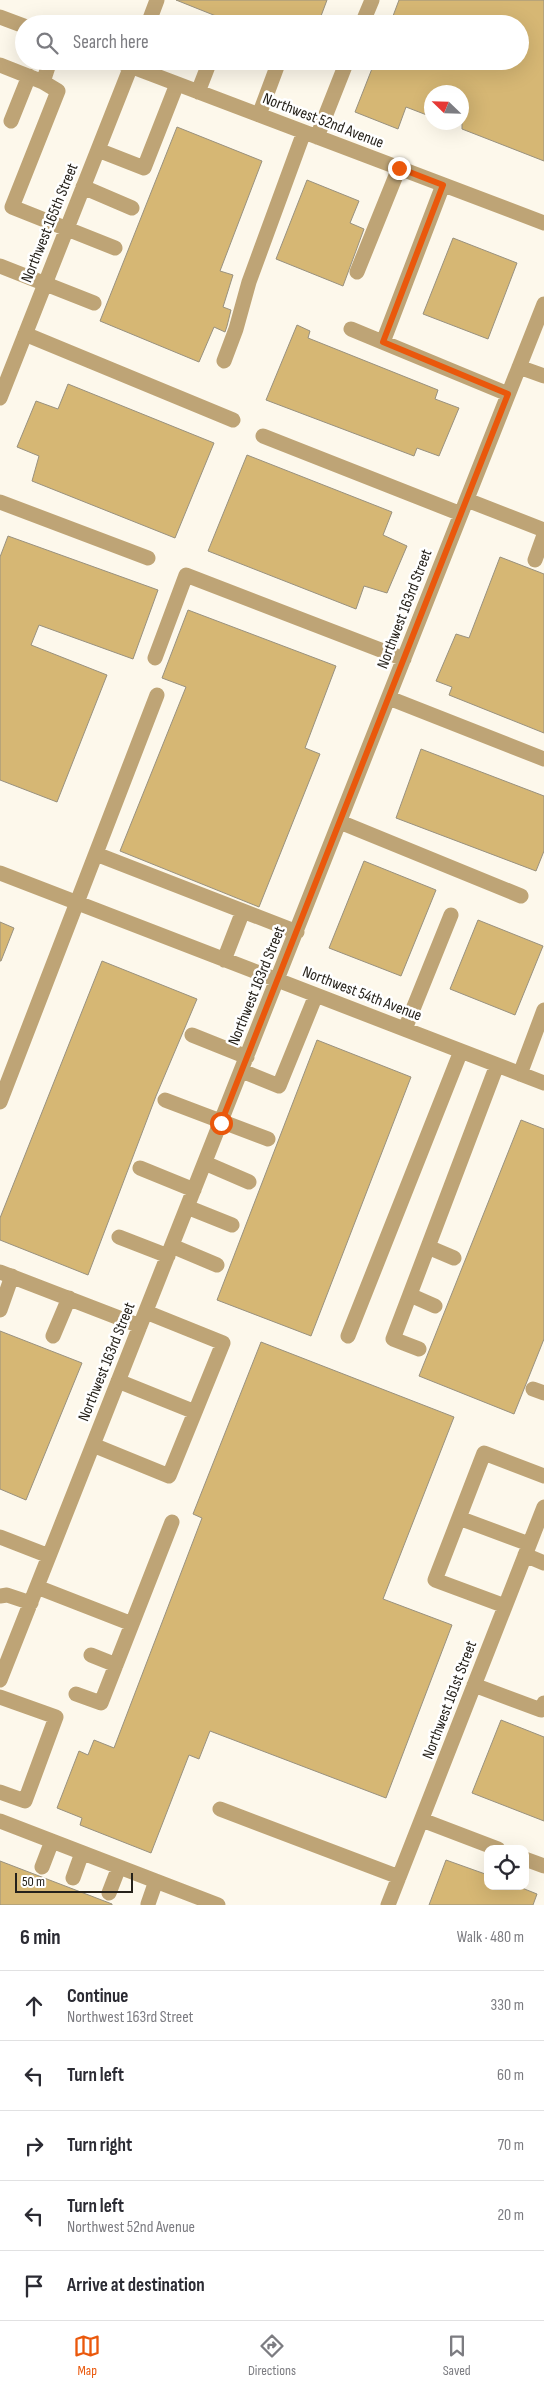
<!DOCTYPE html>
<html lang="en">
<head>
<meta charset="utf-8">
<style>
	:root { --surface:#fff; --page:#f7f7f7; --text:#2b2b33; --muted:#7c7c81; --line:#e1e1e2; --accent:#ea580c }
	body { margin:0; font-family:"Sofia Sans Condensed",sans-serif; background:var(--page); color:var(--text) }
	.controls { position:absolute; right:15px; bottom:15px; display:grid; overflow:hidden; border-radius:10px; box-shadow:0 5px 20px #0002 }
	.controls button { width:45px; height:45px; display:grid; place-items:center; padding:0; border:0; border-bottom:1px solid var(--line); background:var(--surface); color:var(--text); font:25px sans-serif }
	.compass { position:absolute; left:424px; top:85px; width:45px; height:45px; border-radius:50%; background:var(--surface); box-shadow:0 5px 20px #0002; rotate:293deg }
	.scale { position:absolute; left:15px; bottom:12px; width:118px; box-sizing:border-box; padding-left:5px; border:2px solid #26221b; border-top:0; font-size:14px; line-height:18px; white-space:nowrap; color:#26221b; -webkit-text-stroke:4px #fff; paint-order:stroke }
	.stop { position:absolute; width:15px; height:15px; margin:-11px; border:4px solid #ea580c; border-radius:50%; background:#fff }
	.stop.end { background:#ea580c; border-color:#fff; box-shadow:0 1px 5px #0008 }
	.list { margin:0; padding:0; list-style:none }
	h2 { display:flex; justify-content:space-between; align-items:center; height:65px; margin:0; padding:0 20px; font-size:21px }
	h2 small { font-size:16px; font-weight:400; color:var(--muted) }
	.list li { display:grid; grid-template-columns:32px 1fr auto; gap:15px; align-items:center; box-sizing:border-box; height:70px; padding:0 20px; border-top:1px solid var(--line) }
	.list b { display:block; font-size:19px; white-space:nowrap }
	.list p { margin:0; font-size:16px; white-space:nowrap; color:var(--muted) }
	.list em { font-size:16px; font-style:normal; color:var(--muted) }
	.icon { flex:none; width:28px; height:28px; fill:none; stroke:currentColor; stroke-width:2; stroke-linecap:round; stroke-linejoin:round }
	.map { position:relative; flex:none; width:544px; height:1905px; overflow:hidden }
	.search { position:absolute; background:var(--surface); box-shadow:0 5px 20px #0002; left:15px; right:15px; top:15px; height:55px; display:flex; align-items:center; gap:12px; box-sizing:border-box; padding:0 18px; border-radius:28px; color:var(--muted); font-size:19px }
	.sheet { height:415px; background:var(--surface) }
	nav { display:flex; justify-content:space-around; align-items:center; box-sizing:border-box; height:70px; border-top:1px solid var(--line); background:var(--surface); font-size:14px; color:var(--muted) }
	nav a { display:grid; justify-items:center; gap:2px }
	nav .on { color:var(--accent) }
	.map>svg:first-child { display:block }
	.building { fill:#d6b774; stroke:#99917e }
	.lines { fill:none; stroke-linecap:round; stroke-linejoin:round }
	.minor { stroke:#bea476; stroke-width:15 }
	.route { stroke:#ea580c; stroke-width:6 }
	.labels { text-anchor:middle; dominant-baseline:central; stroke-width:5; stroke-linejoin:round; paint-order:stroke }
	.street-label { font-size:16px; fill:#26221b; stroke:#fff }
</style>
</head>
<body>
<div class="map">
<svg width="544" height="1905" viewBox="0 0 544 1905">
	<rect width="100%" height="100%" fill="#fdf8eb"/>
	<!-- building -->
	<path class="building" d="M176,0H327L318,24H236Z
		M399,0H544V161L462,129V92H432V117L406,107L398,129L355,112L375,61H520V24H390Z
		M177,127L262,161L220,271L233,275L223,307L231,310L227,326L225,332L214,327L199,362L100,321Z
		M307,180L359,201L350,223L364,229L343,286L276,259Z
		M453,238L517,263L488,339L423,314Z
		M297,325L310,331L308,338L438,390L435,399L459,408L439,456L417,448L414,456L266,400Z
		M68,384L214,443L175,538L32,481L39,456L17,447L36,401L58,409Z
		M247,455L392,512L383,535L407,546L387,593L364,586L356,609L208,551Z
		M8,536L158,590L133,659L39,625L31,645L107,675L57,802L0,780V557Z
		M500,557L544,574V733L449,695L452,687L436,681L456,634L469,638Z
		M188,610L336,666L305,748L320,754L259,907L120,851L186,687L162,678Z
		M421,749L544,796V851L536,871L396,818Z
		M364,861L436,890L401,976L329,948Z
		M478,920L543,946L515,1015L450,989Z
		M0,922L14,928L1,961H0Z
		M102,961L197,999L156,1096L88,1275L0,1240V1218Z
		M317,1040L411,1077L311,1336L217,1300Z
		M521,1120L544,1129V1339L514,1414L419,1376Z
		M0,1331L82,1363L26,1500L0,1489Z
		M261,1342L454,1417L383,1599L452,1625L386,1798L210,1731L199,1759L189,1755L151,1853L80,1825L82,1818L57,1808L79,1751L88,1755L94,1740L114,1748L202,1518L193,1514Z
		M501,1720L544,1737V1821L472,1793Z
		M446,1860L488,1875V1886H517L537,1894L533,1905H429Z
		M0,1861L112,1904V1905H0Z"/>
	<g class="lines">
		<!-- minor -->
		<path class="minor" d="M0,17L24,26
			M148,24L157,0
			M362,24L372,0
			M117,61L544,223
			M0,65L43,82L50,61
			M43,82L58,91L12,207L115,248
			M198,92L210,61
			M259,115L278,64L272,61
			M11,121L29,76
			M317,137L347,61
			M98,150L144,168L177,84
			M83,187L132,208
			M0,266L94,303
			M357,272L399,168
			M351,329L508,394
			M25,334L233,420
			M383,342L443,185
			M224,361L236,329L249,282L304,132
			M519,367L544,376
			M0,398L133,61
			M263,436L461,514
			M467,500L544,530
			M0,502L148,558
			M535,560L544,535
			M155,658L186,575L404,659
			M389,698L544,759
			M340,822L521,896
			M96,854L297,932
			M0,873L544,1083
			M224,960L243,911
			M405,1029L451,915
			M192,1035L247,1057
			M242,1071L279,1086L316,995
			M520,1074L544,1010
			M165,1100L268,1139
			M0,1102L157,695
			M205,1163L249,1182
			M140,1168L194,1190
			M187,1207L232,1225
			M119,1237L168,1256
			M172,1246L217,1265
			M428,1247L454,1258
			M0,1272L140,1326
			M410,1295L435,1306
			M0,1310L12,1276
			M53,1336L69,1298
			M348,1336L461,1051
			M419,1349L393,1339L497,1065
			M118,1381L195,1412L223,1343L146,1312
			M533,1389L544,1393
			M93,1445L169,1476L195,1412
			M459,1518L529,1544
			M0,1537L49,1556
			M525,1555L544,1563
			M37,1587L132,1624L101,1703L76,1694
			M0,1596L7,1595L31,1603
			M505,1606L435,1580L484,1453L544,1476
			M132,1624L172,1522
			M91,1655L116,1665
			M0,1680L544,304
			M474,1685L541,1710L544,1703
			M0,1697L56,1717L25,1801L0,1792
			M220,1809L399,1877
			M422,1820L498,1849
			M0,1821L218,1905
			M525,1859L544,1866
			M42,1867L52,1841
			M73,1878L82,1853
			M109,1893L119,1867
			M148,1904L156,1881
			M388,1905L544,1507"/>
	</g>
	<g class="lines">
		<!-- route -->
		<path class="route" d="M221,1123L508,394L383,342L443,185L399,168"/>
	</g>
	<g class="labels">
		<!-- street labels -->
		<g class="street-label">
			<text transform="translate(323 121) rotate(21)">Northwest 52nd Avenue</text>
			<text transform="translate(50 223) rotate(-68)">Northwest 165th Street</text>
			<text transform="translate(405 609) rotate(-69)">Northwest 163rd Street</text>
			<text transform="translate(257 986) rotate(-68)">Northwest 163rd Street</text>
			<text transform="translate(362 994) rotate(21)">Northwest 54th Avenue</text>
			<text transform="translate(107 1362) rotate(-68)">Northwest 163rd Street</text>
			<text transform="translate(450 1700) rotate(-69)">Northwest 161st Street</text>
		</g>
	</g>
</svg>
<div class="controls">
<button><svg class="icon" aria-label="locate" viewBox="0 0 24 24"><circle cx="12" cy="12" r="6"/><path d="M12 2v4M12 18v4M2 12h4M18 12h4"/></svg></button>
</div>
<svg class="compass" viewBox="-18 -18 36 36"><path d="M0-13l5 13h-10z" fill="#e53935"/><path d="M0 13l5-13h-10z" fill="#7c7c81"/></svg>
<div class="scale">50 m</div>
<div class="stop" style="left:221px;top:1123px"></div>
<div class="stop end" style="left:399px;top:168px"></div>
<div class="search"><svg class="icon" aria-label="search" viewBox="0 0 24 24"><circle cx="10" cy="10" r="6"/><path d="M15 15l6 6"/></svg>Search here</div>
</div>
<section class="sheet">
<h2>6 min<small>Walk · 480 m</small></h2>
<ul class="list">
<li><svg class="icon" aria-label="ahead" viewBox="0 0 24 24"><path d="M12 20V5M6 11l6-6 6 6"/></svg><div><b>Continue</b><p>Northwest 163rd Street</p></div><em>330 m</em></li>
<li><svg class="icon" aria-label="left" viewBox="0 0 24 24"><path d="M17 20v-9H6M10 6l-5 5 5 5"/></svg><div><b>Turn left</b></div><em>60 m</em></li>
<li><svg class="icon" aria-label="right" viewBox="0 0 24 24"><path d="M7 20v-9h11M14 6l5 5-5 5"/></svg><div><b>Turn right</b></div><em>70 m</em></li>
<li><svg class="icon" aria-label="left" viewBox="0 0 24 24"><path d="M17 20v-9H6M10 6l-5 5 5 5"/></svg><div><b>Turn left</b><p>Northwest 52nd Avenue</p></div><em>20 m</em></li>
<li><svg class="icon" aria-label="arrive" viewBox="0 0 24 24"><path d="M6 21V4h12l-3 4 3 4H6"/></svg><div><b>Arrive at destination</b></div></li>
</ul>
</section>
<nav>
<a class="on"><svg class="icon" aria-label="map" viewBox="0 0 24 24"><path d="M3 6l6-2 6 2 6-2v14l-6 2-6-2-6 2zM9 4v14M15 6v14"/></svg>Map</a>
<a><svg class="icon" aria-label="directions" viewBox="0 0 24 24"><path d="M12 3l9 9-9 9-9-9zM9 14v-3h6M13 9l2 2-2 2"/></svg>Directions</a>
<a><svg class="icon" aria-label="saved" viewBox="0 0 24 24"><path d="M7 4h10v16l-5-4-5 4z"/></svg>Saved</a>
</nav>
</body>
</html>
